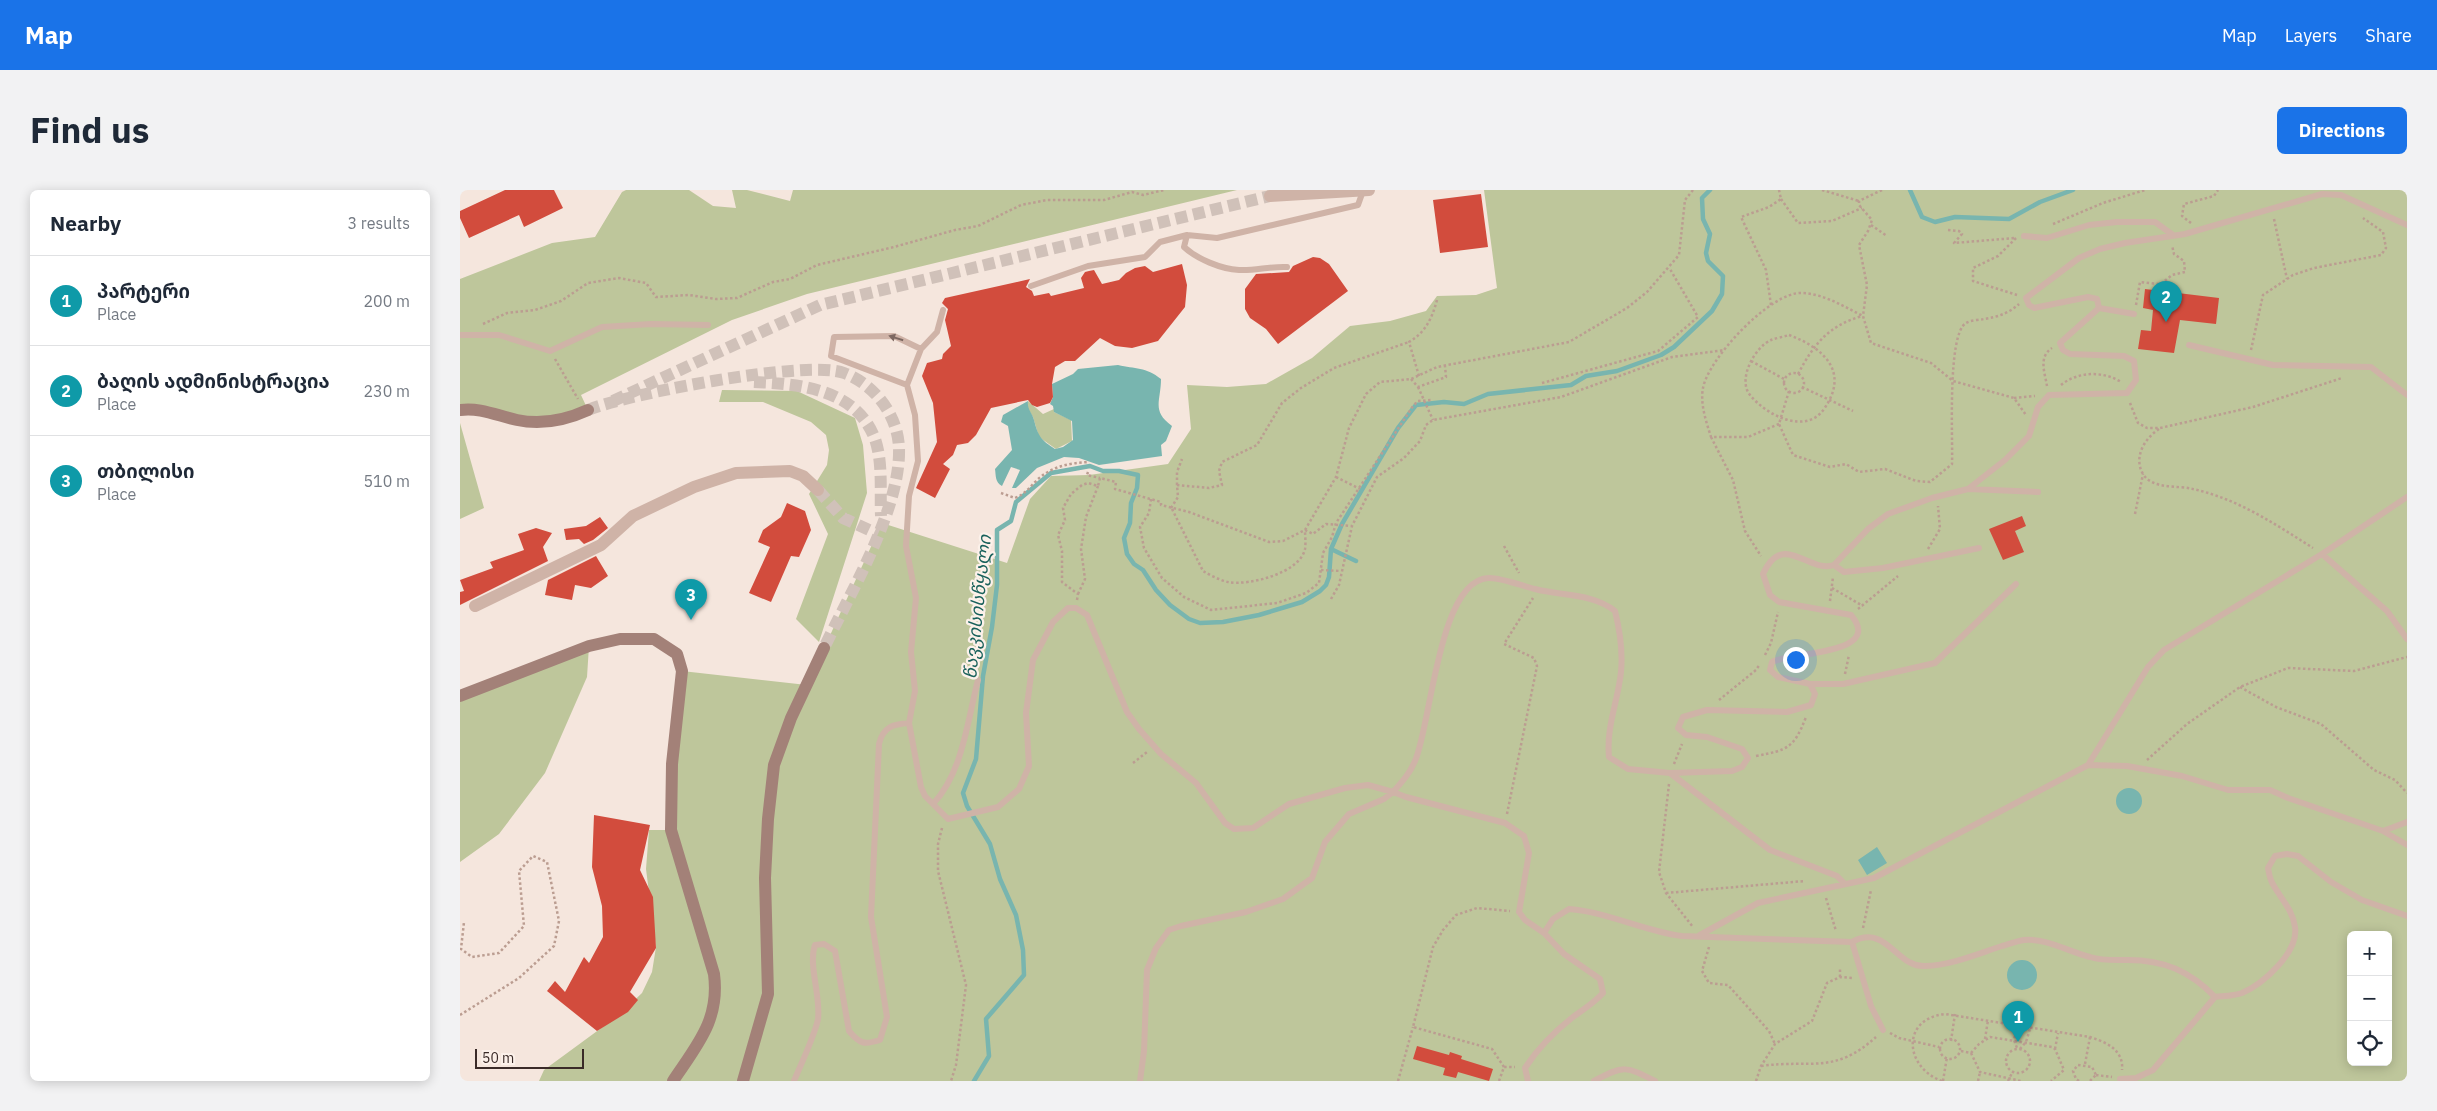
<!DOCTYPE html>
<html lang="en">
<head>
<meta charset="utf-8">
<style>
	:root { --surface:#fff; --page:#f2f2f3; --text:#1f2937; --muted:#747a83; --line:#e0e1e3; --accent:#1a73e8 }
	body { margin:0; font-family:"IBM Plex Sans","Noto Sans Georgian",sans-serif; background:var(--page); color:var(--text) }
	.controls { position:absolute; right:15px; bottom:15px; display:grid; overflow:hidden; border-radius:8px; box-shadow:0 2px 12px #0003 }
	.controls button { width:45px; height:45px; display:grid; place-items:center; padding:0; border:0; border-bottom:1px solid var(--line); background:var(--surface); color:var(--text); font:25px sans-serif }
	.scale { position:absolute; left:15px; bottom:12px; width:109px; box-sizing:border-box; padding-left:5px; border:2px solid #3a2b28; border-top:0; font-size:14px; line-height:18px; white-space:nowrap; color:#3a2b28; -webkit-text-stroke:4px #fcf1ea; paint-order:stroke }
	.you { position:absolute; left:1335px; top:469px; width:18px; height:18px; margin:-12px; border:4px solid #fff; border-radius:50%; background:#1a73e8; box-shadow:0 0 0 8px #1a73e833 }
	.badge { display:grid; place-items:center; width:32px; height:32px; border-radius:50%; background:var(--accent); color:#fff; font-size:16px; font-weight:700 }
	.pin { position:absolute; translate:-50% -41px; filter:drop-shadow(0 1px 2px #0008) }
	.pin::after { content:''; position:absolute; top:26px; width:18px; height:15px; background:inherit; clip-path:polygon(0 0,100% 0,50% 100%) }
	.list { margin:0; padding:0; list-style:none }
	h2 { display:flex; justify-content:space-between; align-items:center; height:65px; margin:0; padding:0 20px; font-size:21px }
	h2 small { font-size:16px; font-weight:400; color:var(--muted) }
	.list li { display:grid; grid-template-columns:32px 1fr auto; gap:15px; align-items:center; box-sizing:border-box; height:90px; padding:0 20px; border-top:1px solid var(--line) }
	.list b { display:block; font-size:19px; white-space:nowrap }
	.list p { margin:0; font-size:16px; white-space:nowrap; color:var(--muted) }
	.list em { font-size:16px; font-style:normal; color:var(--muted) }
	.icon { flex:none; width:28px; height:28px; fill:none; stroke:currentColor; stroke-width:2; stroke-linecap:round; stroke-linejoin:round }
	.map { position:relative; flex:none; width:1947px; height:891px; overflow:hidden; border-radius:8px }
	header { display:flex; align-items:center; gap:30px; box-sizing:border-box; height:70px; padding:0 25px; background:var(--accent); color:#fff }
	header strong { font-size:24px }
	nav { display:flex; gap:28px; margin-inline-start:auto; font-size:18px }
	.intro { display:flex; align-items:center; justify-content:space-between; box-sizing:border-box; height:120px; padding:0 30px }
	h1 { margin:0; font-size:35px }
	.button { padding:12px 22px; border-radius:8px; background:var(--accent); color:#fff; font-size:18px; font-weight:700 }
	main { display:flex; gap:30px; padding:0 30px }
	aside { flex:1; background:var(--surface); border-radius:8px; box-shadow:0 2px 12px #0003 }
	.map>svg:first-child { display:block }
	.green { fill:#bec69b; fill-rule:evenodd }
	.water { fill:#78b5af }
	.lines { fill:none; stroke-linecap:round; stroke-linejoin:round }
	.stream { stroke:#78b5af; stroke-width:4.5 }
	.building { fill:#d24c3d }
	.street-tunnel { stroke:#d0c1b9; stroke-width:12; stroke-dasharray:12 6; stroke-linecap:butt }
	.secondary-tunnel { stroke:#d0c1b9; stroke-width:12; stroke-dasharray:12 6; stroke-linecap:butt }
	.path { stroke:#bb9d91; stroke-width:2.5; stroke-dasharray:2.5 2.5; stroke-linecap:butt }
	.lane { stroke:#cfb3a7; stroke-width:6 }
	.street { stroke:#cfb3a7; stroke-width:12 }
	.secondary { stroke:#a38178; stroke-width:12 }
	.oneway { fill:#7d6861 }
	.labels { text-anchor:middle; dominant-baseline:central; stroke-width:4.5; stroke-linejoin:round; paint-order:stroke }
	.water-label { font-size:18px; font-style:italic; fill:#19615b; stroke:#fcf1ea }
</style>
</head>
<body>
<header>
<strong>Map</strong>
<nav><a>Map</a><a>Layers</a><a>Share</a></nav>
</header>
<div class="intro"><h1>Find us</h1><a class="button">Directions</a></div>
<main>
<aside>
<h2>Nearby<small>3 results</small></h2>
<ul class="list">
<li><span class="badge" style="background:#0f9aa8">1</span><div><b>პარტერი</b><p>Place</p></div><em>200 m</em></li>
<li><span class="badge" style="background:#0f9aa8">2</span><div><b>ბაღის ადმინისტრაცია</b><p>Place</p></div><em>230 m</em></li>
<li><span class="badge" style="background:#0f9aa8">3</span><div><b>თბილისი</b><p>Place</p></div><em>510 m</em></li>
</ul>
</aside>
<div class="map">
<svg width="1947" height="891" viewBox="0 0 1947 891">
	<rect width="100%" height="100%" fill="#f5e6dd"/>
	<!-- green -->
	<path class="green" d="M166,0H229L253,16L276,18L272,0H287L330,11L333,0H777L347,104L272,130L121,205L128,220L99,230L0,220V89L92,53L135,47L162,2Z
		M1024,0H1947V891H79L84,880L159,825L182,803L192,782L196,757L186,679L189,640H211L222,481L347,495L422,333L547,373L570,309L591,286L629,285L708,274L731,239L727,195L767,197L806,194L852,168L890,136L930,131L966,121L977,106L1016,105L1037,98ZM1891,745H1928V872H1891Z
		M262,200L337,201L395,228L403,255L407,303L359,452L336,429L368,344L349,304L367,275L369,260L366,245L351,232L303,212H259Z
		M568,211L583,224L594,219V222L611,230L612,251L596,259L579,247L573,227L567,217Z
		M0,233L24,318L0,329Z
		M129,456L127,487L85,583L39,644L0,672V506Z"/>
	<!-- water -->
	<path class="water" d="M658,175C675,179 686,177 701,189C701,211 691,221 712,236L706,251L701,255L702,266L639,275L619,268L604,267L577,278L556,298H552L560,280L551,277L542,296C535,292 536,286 535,279L552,260L548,236L541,232L543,225L568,211C567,220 572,222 574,230C578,246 581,250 595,259L603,257L613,250L612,231L594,222L593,216L590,214L593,207L592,194L613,184L618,179Z
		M1656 611a13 13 0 1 1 26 0a13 13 0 1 1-26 0Z
		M1417,657L1427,673L1407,685L1398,670Z
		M1547 785a15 15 0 1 1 30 0a15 15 0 1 1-30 0Z"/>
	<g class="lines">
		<!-- stream -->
		<path class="stream" d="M1450,0L1462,27L1475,32L1495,27L1549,29L1580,12L1613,0
			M871,359L896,371
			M514,891L529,866L526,829L564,785L563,760L556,725L540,689L530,654L507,616L503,603L516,569L523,486L532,437L537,395V340L551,331L556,312L591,283L630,276L643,281H659L678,285L677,298L671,313L670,333L664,348L667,364L674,374L683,380L696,400L710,415L729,429L740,433L763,432L799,425L842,412L860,401L866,395L869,387L871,359L882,334L938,238L956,215L984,212L1004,214L1028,204L1111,195L1126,186L1157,181L1201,165L1214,157L1252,121L1262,104L1263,86L1248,71L1246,63L1250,44L1243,29L1242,8L1250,0"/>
	</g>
	<!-- building -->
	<path class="building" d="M45,0H94L103,18L64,37L59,25L9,48L0,28V21Z
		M1021,4L1028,57L980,63L973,10Z
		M853,67L860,68L869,74L888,101L818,154L806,139L790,128L785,119V99L796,84L829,82L833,76Z
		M722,74L727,95L725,117L698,151L672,158L655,156L640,148L615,171H605L595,177L592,194L593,207L590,213L577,217L572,215L568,210L531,218L516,245L508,253L497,255L493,265L483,274L490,279L475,308L456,298L477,252L473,213L462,186L467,173L482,169L483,164L491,156L485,130L488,119L482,113L485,108L570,89L566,97L572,101L574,106L589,103L591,106L624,98L621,88L625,82L629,81L634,80L642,94L659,90L666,83L675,78L685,76L693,82Z
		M1685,99L1759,108L1756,134L1720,130L1714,163L1678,159L1681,140L1691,141L1693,120L1683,118Z
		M327,313L345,321L351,340L339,367L331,366L311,412L289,403L310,357L298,352L303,340L321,327Z
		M1562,326L1566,336L1555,341L1564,362L1543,370L1529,339Z
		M140,327L148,338L133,350L124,354L119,349L106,350L104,339L126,336Z
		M76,338L92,343L83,357L88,371L0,415V402L4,401L0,390L33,378L30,372L64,360L58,344Z
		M136,366L148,386L131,398L115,395L112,410L85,405L88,390Z
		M134,625L190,635L180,680L193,707L196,758L170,802L178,810L168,822L137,841L87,801L95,791L105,802L124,767L129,773L143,747L142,716L132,677Z
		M957,856L989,865L990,862L1002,866L1001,869L1033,879L1029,891L998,882L996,888L983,885L985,878L953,869Z"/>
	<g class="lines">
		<!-- street-tunnel -->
		<path class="street-tunnel" d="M153,211L360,115L810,6
			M358,300L383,328L418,344"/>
		<!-- secondary-tunnel -->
		<path class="secondary-tunnel" d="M294,192C341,194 396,199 415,249C423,272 420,302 421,326
			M128,220C167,204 348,169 384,183C414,194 438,225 439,258C441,319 390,403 364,458"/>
		<!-- path -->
		<path class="path" d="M1362,0L1399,11
			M1422,0L1399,11V15L1412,30L1408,41L1399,55L1407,95L1403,126L1411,153L1471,173L1493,191L1554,208L1566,225
			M1321,9L1338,33L1372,31L1402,18
			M1814,29L1827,89
			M1731,33L1722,26L1724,14L1754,6L1758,0
			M1593,34L1643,13L1685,0
			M1411,35L1427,46
			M1488,40L1499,41L1502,44L1494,53L1555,48
			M1556,48L1538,66L1513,78V91L1557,105
			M1701,94L1712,85L1725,82L1724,71L1714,64L1712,55
			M1311,115L1306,80L1281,27L1309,17L1321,9L1319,0
			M1676,115L1680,92L1717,96
			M23,134L47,123L75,120L101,111L128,93L159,88L186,93L196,107L229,105L256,109L277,108L313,92L330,89L357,75L434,57L495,40L518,36L561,15L587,10H644L672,2L683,5L704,0
			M1329,145C1364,158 1390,182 1364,219C1346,245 1307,226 1290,205C1277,189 1295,157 1311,150C1316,148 1323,147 1329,145Z
			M1791,160L1803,105L1833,85L1854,78L1921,65L1926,58L1923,42L1903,28
			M95,169L118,209
			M1291,171L1324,189
			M1324 193a10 10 0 1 1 20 0a10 10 0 1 1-20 0Z
			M1338,184C1354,154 1368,136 1402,126
			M959,186L949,152C966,142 972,128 977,110
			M951,189L958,197L986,187L985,176
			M1082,193L1198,161L1238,127L1210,79
			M1601,195C1618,181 1644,181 1661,192
			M1587,196C1585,183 1578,167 1592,158
			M958,197L973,230
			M1342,197L1393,221
			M1329,201L1319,234L1333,265L1370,277L1386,274L1399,282L1425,279L1456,291L1470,292L1492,274C1493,249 1487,144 1506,133C1511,130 1519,130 1524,129C1538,127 1549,123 1559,114
			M1554,208L1575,206
			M1670,213L1678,233L1687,238H1700L1793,217L1882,188
			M1319,234L1288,247H1251C1246,231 1240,214 1243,198C1248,169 1311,101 1342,103C1364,104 1383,116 1403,126
			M1699,239C1685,248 1673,267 1683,284C1693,300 1718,295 1733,299C1778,309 1815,334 1853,358
			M1251,247L1273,290L1285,341L1301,366
			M628,282L627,285L640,288
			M876,287L900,299
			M717,295V282L722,269
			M541,303L555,308C565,304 570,297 577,290C592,276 610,273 629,272
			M691,309L689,323L680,337L684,358L702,388L724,407L751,420L817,413L846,403L859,393L863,363L872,347L876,333L953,216L958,211L972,210
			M711,318L718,307L717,295L749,298L762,295L759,281L762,272L797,255L822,213L841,198L874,178L949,152
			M712,319L743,381C750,385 759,390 768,392C789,396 840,383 845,359C846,353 845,345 845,340
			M1675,324L1683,284
			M845,340L853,344L866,334L892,336
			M1044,356L1059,383
			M1468,359L1480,339L1478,316
			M861,380L881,381
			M1372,398L1403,416
			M618,404L625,389L621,359L626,327L638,296
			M871,409L879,395L892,336L917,287L944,268L960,251L966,235L973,230L1101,207L1212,167L1265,160
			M617,410L618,404L602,392V361L598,345L605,330L603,318L611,304L622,295L628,293L638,296L640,288L656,292L655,299L701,312V315L729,322L809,352L823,351L845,340L876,287L889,238L906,204L920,192L951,189L977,177L1109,152L1167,118L1187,102L1219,65L1225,10L1233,0
			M1370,411L1373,387
			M1398,419L1438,386
			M1305,465L1311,453L1318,422
			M1385,484L1389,465
			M1780,497L1816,517L1861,534L1914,580L1935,590L1947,603
			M1259,510L1296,480L1300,474
			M1296,566C1328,560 1334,558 1346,527
			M1687,570L1727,534L1780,497L1828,478L1894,481L1947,467
			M673,573L687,562
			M1214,574L1222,554
			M1209,594L1199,682L1206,703L1233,737
			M1047,624L1077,476L1074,468L1044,454L1073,408
			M482,638L478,654V681L506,795L496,875L491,891
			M1206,703L1345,691
			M1366,708L1376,741
			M1403,738L1411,700
			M1249,757L1242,781L1249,793L1268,795L1309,841L1315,854
			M1380,787V778
			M0,825L59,788L94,756L99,731L87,672L73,666L59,681L64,736L39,763L12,767L1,759L4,732
			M1557,836L1554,850L1557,858
			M1430,843L1439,848L1479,857
			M1525,849L1528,830
			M1480 859a10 10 0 1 1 20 0a10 10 0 1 1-20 0Z
			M1491,851L1495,824
			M1546 871a12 12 0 1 1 24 0a12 12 0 1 1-24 0Z
			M1560,859L1566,852L1570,839
			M1595,859L1598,843
			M1501,861L1511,863
			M1511,863L1519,854L1530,847L1592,857L1595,859L1604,880L1591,891
			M1511,863L1520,882L1561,891
			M1625,874L1630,847
			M1301,876C1352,869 1374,885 1416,847
			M1044,877L1032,859L953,837L973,757L983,740L996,725L1017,718L1050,721
			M1636,885L1652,887
			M938,891L953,837
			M1039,891L1044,877H1055
			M1296,891L1301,876L1315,854L1352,831L1367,793L1380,787L1393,788
			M1482,891C1445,878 1440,829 1485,824L1630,847C1646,852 1664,860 1662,880
			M1483,891L1487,867
			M1518,891L1520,882
			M1548,891L1552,883
			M1619,891L1616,889L1613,881L1618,875L1632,877L1636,885
			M1630,891L1636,885"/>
		<!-- lane -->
		<path class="lane" d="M727,45L724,57C737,69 761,79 779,80C795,81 810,76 827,77
			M1564,46L1587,48L1629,35L1657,32H1695L1713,45
			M571,96L628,76L685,67L700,52L727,45L757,48L898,15L903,1
			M1639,118L1674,124
			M0,145H39L90,161L142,137L191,134L248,135
			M1729,155L1813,175L1911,177L1947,205
			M461,159L477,142L483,120
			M447,195L371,166L374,147L434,146L461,159L447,195L455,225L458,271L449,306L446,356L456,408L451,462L455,501L449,533L461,597L465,606L488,629L538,617L559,599L569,576L566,523L573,470L593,432L608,418H616L627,425L667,522L679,539L701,564L736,593L765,633L774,639L793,638L829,614L885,598L908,595L933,602C942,592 950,583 955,571C971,536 978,391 1028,388C1039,387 1063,396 1075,399C1101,406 1133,403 1155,421C1160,441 1163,461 1161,482C1158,511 1146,537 1149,567L1168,579L1210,583L1310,660L1377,686L1384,693
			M1508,299L1545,270L1569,246L1578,217L1589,205L1667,203L1676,190L1674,171L1664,166L1610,164L1603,160L1600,153L1639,118L1637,109L1628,107L1574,118L1569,115L1566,108L1619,68L1640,59L1665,53L1725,44L1862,4L1881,5L1947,35
			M1862,364L1927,421L1947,449
			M1374,375L1384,382L1423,378L1519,358
			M1350,494H1383L1475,473L1556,394
			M1628,575L1667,576L1722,586L1768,600H1810L1828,608L1923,641L1947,655
			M1210,583L1272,581L1282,577L1288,568L1282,559L1247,547L1226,545L1218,538L1223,527L1247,520L1327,522L1351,515L1355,504L1350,494L1318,487L1310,480L1312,472C1330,462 1425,465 1391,425L1319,412L1310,405L1303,384C1323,340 1349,384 1374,375L1408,339L1428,324L1472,308L1508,299L1578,302
			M473,614C503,582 507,532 518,490
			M1923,641L1947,632
			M1240,745L1298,713L1414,688L1628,575L1688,477L1704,460L1862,364L1947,307
			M1392,752C1427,733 1436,778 1465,776C1492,775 1517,764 1542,756C1549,754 1557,751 1564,750C1587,748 1609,762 1630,767C1643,771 1655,770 1668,770C1704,770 1730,781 1755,807C1764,806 1774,806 1782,803C1803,794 1839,762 1835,737C1833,721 1822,710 1814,696C1810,691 1809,684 1808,678L1815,666L1827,664L1838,666L1871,692L1902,710L1947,726
			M1660,889L1676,888L1693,880L1755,807
			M334,891C341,874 355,845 358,829C361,806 348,775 355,755L364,754L375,761L389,841C400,854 404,855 420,850L427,827L411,727L419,554C423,537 433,534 449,533
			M680,891L684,861L687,780L696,758L709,740L721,736L786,722L823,709L852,688L865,652L889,624L924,609L933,602L946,607L1045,633L1064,646L1069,663L1059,722L1065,730L1084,743L1093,729L1109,719C1148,722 1184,741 1222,746L1392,752L1411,816L1423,840
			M1068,891L1065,878C1078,858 1094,842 1113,827C1124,819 1134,813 1143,803L1140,789L1104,764L1084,743
			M1134,891C1164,875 1166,876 1195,891"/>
		<!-- street -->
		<path class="street" d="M810,6L909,0
			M15,416L141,355L173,326L234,297L276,283L330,281L343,286L358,300"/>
		<!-- secondary -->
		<path class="secondary" d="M0,220C20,217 38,226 57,230C81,235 106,230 128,220
			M0,506L129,456L160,449H194L217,464L222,481L212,574L211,640L254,784C260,830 237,855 213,891
			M283,891L308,804L305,688L308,629L314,575L331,528L364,458"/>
	</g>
	<!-- one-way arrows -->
	<defs><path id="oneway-solid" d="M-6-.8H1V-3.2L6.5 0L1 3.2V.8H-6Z" transform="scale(1.25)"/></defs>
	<use class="oneway" href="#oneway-solid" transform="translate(436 148) rotate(-163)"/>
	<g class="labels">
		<!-- water labels -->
		<g class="water-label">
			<text transform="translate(517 417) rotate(-84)">წავკისისწყალი</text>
		</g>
	</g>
</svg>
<div class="controls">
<button>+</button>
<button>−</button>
<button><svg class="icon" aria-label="locate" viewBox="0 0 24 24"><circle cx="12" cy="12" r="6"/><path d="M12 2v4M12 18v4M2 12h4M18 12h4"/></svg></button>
</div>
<div class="scale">50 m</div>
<div class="you"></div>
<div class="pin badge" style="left:1558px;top:852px;background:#0f9aa8">1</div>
<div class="pin badge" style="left:1706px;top:132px;background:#0f9aa8">2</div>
<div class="pin badge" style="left:231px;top:430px;background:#0f9aa8">3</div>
</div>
</main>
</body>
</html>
